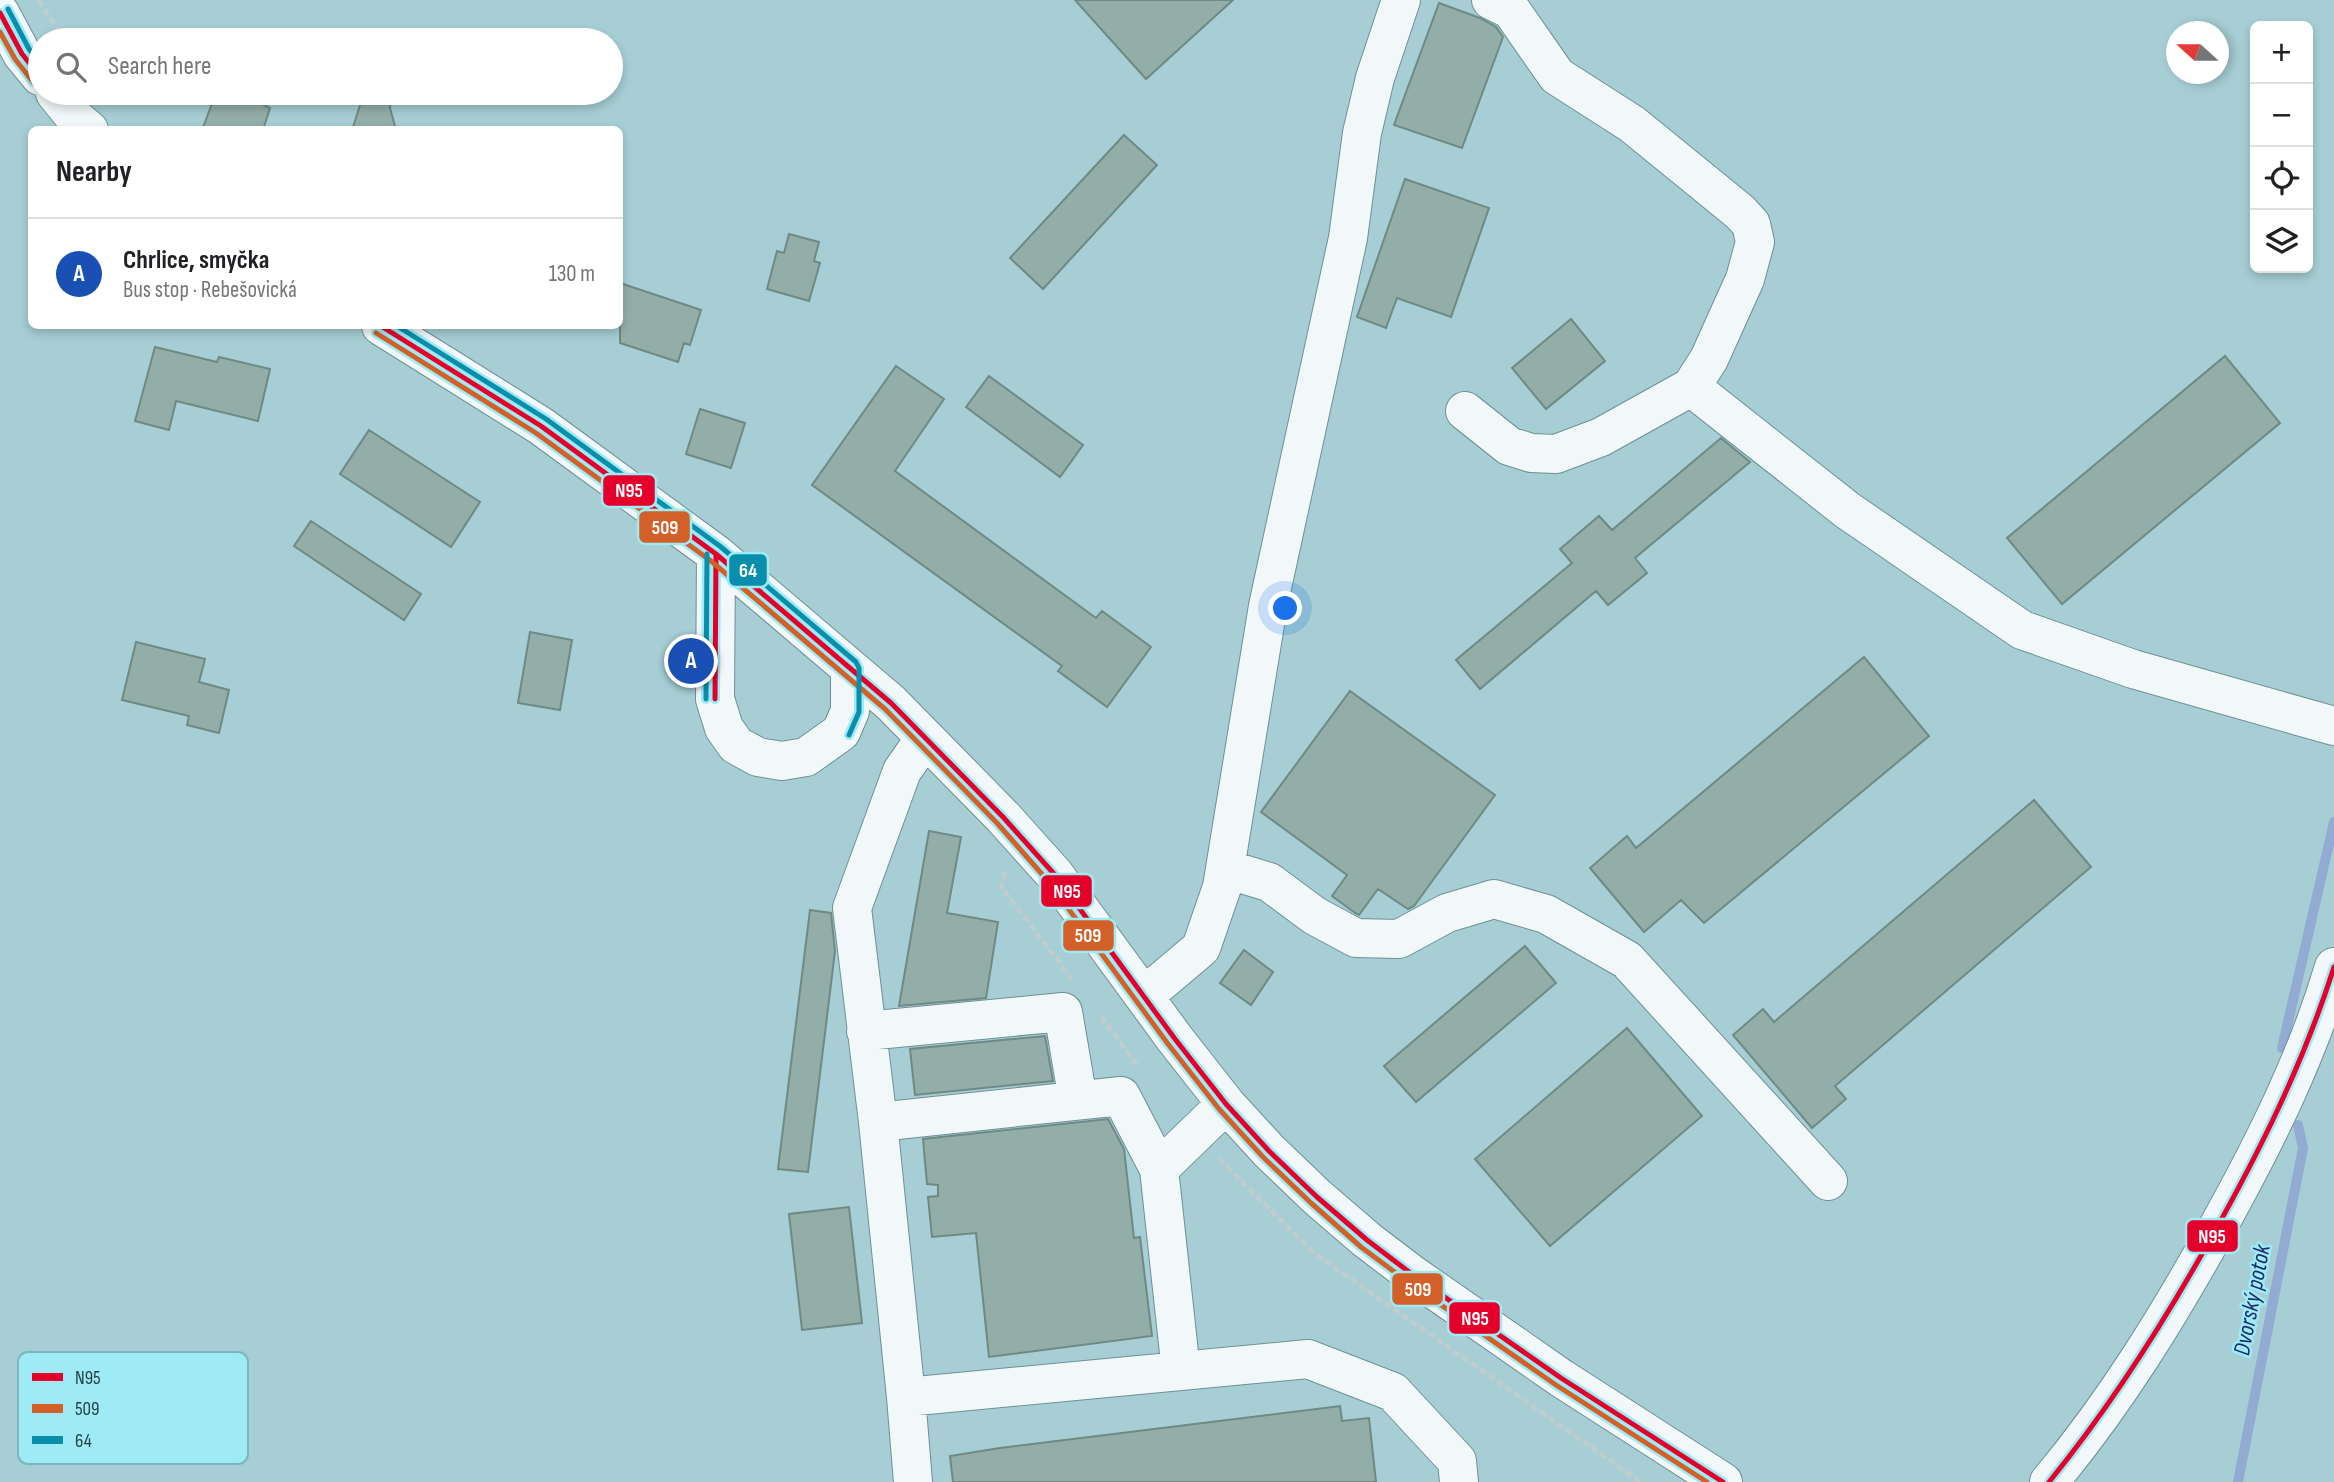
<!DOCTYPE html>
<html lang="en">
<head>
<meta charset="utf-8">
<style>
	:root { --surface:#fff; --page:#f2f2f2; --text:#202124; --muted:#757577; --line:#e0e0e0; --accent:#517378 }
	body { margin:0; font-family:"Sofia Sans Condensed",sans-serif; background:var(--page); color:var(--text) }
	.controls { position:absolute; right:21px; top:21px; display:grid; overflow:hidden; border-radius:10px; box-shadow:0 4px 10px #0003 }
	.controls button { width:63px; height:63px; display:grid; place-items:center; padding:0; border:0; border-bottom:2px solid var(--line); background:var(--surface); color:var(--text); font:35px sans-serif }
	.compass { position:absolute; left:2166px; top:21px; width:63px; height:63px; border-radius:50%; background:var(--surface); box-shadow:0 4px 10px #0003; rotate:291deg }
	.you { position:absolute; left:1286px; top:609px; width:24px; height:24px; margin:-18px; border:5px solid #fff; border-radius:50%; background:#1a73e8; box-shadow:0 0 0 10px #1a73e833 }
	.badge { display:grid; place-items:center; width:46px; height:46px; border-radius:50%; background:var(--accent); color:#fff; font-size:23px; font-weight:700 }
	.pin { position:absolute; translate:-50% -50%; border:4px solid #fff; box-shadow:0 2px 7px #0006 }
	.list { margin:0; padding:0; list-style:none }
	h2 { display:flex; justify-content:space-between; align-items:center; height:91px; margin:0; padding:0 28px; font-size:30px }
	h2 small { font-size:23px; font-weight:400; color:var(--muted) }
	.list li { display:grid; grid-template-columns:46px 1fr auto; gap:21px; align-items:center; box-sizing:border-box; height:112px; padding:0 28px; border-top:2px solid var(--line) }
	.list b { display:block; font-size:26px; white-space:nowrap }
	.list p { margin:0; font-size:23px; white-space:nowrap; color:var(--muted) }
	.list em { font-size:23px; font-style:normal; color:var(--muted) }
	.icon { flex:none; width:38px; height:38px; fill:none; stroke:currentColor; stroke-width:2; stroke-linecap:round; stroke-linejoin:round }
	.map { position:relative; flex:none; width:2334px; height:1482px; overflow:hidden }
	.search { position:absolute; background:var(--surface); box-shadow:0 4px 10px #0003; left:28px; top:28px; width:595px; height:77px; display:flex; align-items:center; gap:18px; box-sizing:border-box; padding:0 24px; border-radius:38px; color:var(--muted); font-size:26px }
	.panel { position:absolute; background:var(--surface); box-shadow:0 4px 10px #0003; left:28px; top:126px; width:595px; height:203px; border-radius:10px }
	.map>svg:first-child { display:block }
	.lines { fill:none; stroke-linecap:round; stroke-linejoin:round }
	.stream { stroke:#91abd2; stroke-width:10 }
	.building { fill:#93aea9; stroke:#6f8985; stroke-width:2 }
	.minor-casing { stroke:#6e9095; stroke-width:40 }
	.path { stroke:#c0ccce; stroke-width:4.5; stroke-dasharray:7 3.5; stroke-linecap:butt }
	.minor { stroke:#f2f8f9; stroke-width:38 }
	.bus-1-casing { stroke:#9eeaf5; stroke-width:10 }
	.bus-2-casing { stroke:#9eeaf5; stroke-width:10 }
	.bus-3-casing { stroke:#9eeaf5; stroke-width:10 }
	.bus-1 { stroke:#e4002b; stroke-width:5 }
	.bus-2 { stroke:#d36028; stroke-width:5 }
	.bus-3 { stroke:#098fac; stroke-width:5 }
	.labels { text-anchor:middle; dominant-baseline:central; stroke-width:5; stroke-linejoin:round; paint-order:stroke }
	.water-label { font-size:24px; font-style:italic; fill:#1d2d6d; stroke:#9eeaf5 }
	.key { fill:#9eeaf5; stroke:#79b8c1; stroke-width:2 }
	.key-label { font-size:19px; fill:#234247 }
	.line-badge { stroke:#9eeaf5; stroke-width:2.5 }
	.badge-label { font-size:19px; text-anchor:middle; font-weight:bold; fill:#fff }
</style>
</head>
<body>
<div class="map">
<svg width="2334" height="1482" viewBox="0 0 2334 1482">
	<rect width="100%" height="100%" fill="#a6ced4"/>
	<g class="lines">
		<!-- stream -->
		<path class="stream" d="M2282,1048L2334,822
			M2238,1482L2303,1148L2298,1125"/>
	</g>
	<!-- building -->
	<path class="building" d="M1075,0H1233L1146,79Z
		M1439,3L1480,18L1496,27L1503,37L1462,148L1394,125Z
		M216,93H266L262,104L270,108L263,130H202Z
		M364,93H392L390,108L396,130H352Z
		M1124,135L1157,165L1043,289L1010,258Z
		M1405,179L1489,208L1451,317L1397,298L1386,328L1357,317Z
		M789,234L819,242L814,261L820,263L809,301L767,289L777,251L784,253Z
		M620,283L701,310L690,345L684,343L678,362L620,343Z
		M1571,319L1605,361L1546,409L1512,368Z
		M155,347L217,362L219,357L270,369L258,421L176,401L169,430L135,421Z
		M2225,356L2280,423L2062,604L2007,538Z
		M896,366L944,399L895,471L1096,618L1102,611L1151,647L1107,707L1058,671L1062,666L812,485Z
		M989,376L1083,445L1060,477L966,407Z
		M700,409L745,423L731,468L686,454Z
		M369,430L480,502L451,547L340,474Z
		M1721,438L1750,462L1635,558L1647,573L1608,605L1596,591L1480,689L1456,660L1572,563L1560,549L1599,516L1612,530Z
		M311,521L421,594L404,620L294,546Z
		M530,632L572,640L560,710L518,703Z
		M136,642L205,659L199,682L229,690L219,733L187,725L189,716L122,700Z
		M1864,657L1929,736L1704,923L1681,900L1644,932L1590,868L1627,836L1636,848Z
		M1350,691L1495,795L1414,906L1408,909L1378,889L1359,915L1355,913L1332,896L1347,875L1261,812Z
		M2034,800L2091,867L1835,1086L1846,1099L1812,1128L1733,1035L1763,1009L1774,1022Z
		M929,831L961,837L947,913L998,922L986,998L899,1006Z
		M810,910L831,913L835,951L808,1172L778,1169Z
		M1525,946L1556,983L1416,1102L1384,1066Z
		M1244,950L1273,972L1251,1005L1220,983Z
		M1627,1028L1702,1116L1550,1246L1475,1159Z
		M1045,1036L1053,1081L915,1095L910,1049Z
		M1108,1119L1124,1149L1134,1238L1140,1237L1152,1336L989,1357L976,1233L932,1237L928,1197L938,1196V1185L927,1184L923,1139Z
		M849,1207L862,1323L802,1330L789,1214Z
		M1340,1406L1342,1421L1369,1418L1376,1482H953L950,1456L1000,1448Z"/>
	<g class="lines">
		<!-- minor casing -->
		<g class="minor-casing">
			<path id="minor" d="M0,13L22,54L40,76
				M55,93L76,119L89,130
				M381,326L541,426L716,554L891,703L1003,817L1055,875L1175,1039L1226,1104L1269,1151L1317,1197L1367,1240L1413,1275L1561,1378L1723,1482
				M1691,387L1847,510L2022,630L2133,669L2334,726
				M1465,411L1509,446L1531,453L1556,454L1601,437L1691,387L1709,359L1745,279L1755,242L1751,224L1740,212L1632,124L1557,76L1511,10L1491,0
				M716,554L715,699L724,728L736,745L758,757L782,761L806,757L841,732L850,711V669
				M1226,869L1269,882L1315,916L1356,938L1399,939L1447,913L1494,899L1546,914L1627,960L1828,1181
				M1144,996L1201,948L1222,887L1268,606L1348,238L1362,133L1375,78L1401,0
				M866,1031L1063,1012L1078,1100
				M878,1122L1121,1096L1159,1169
				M1181,1371L1159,1169L1226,1104
				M906,1397L878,1122L852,908L902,771L925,738
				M913,1482L906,1397L1308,1359L1393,1392L1457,1461L1459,1482
				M2049,1482C2116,1402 2169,1315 2219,1225C2265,1142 2307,1058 2334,967"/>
		</g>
		<!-- path -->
		<path class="path" d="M39,0L64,40
			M1005,872L1001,887L1072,979
			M1101,1017L1138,1066
			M1219,1159L1311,1250L1331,1265L1641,1482"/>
		<!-- minor -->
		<use href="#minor" class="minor"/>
		<!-- bus-1 casing -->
		<g class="bus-1-casing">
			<path id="bus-1" d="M0,13L22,54L40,76
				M381,326L541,426L716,554L891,703L1003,817L1055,875L1175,1039L1226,1104L1269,1151L1317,1197L1367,1240L1413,1275L1561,1378L1723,1482
				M715,699L716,554
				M2049,1482C2111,1406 2163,1324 2211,1238C2260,1151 2304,1062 2334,967"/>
		</g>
		<!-- bus-2 casing -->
		<g class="bus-2-casing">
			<path id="bus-2" d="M0,32L15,59L33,82
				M376,333L536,433L711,561L885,709L997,823L1048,881L1168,1044L1219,1109L1263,1157L1311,1203L1361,1247L1408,1282L1556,1385L1707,1482"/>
		</g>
		<!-- bus-3 casing -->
		<g class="bus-3-casing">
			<path id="bus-3" d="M8,9L29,49L40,62
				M397,326L546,419L721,547L856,662L859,668V712L849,735
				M706,699L707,554"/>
		</g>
		<!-- bus-1 -->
		<use href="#bus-1" class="bus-1"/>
		<!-- bus-2 -->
		<use href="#bus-2" class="bus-2"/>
		<!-- bus-3 -->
		<use href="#bus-3" class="bus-3"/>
	</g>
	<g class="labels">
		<!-- water labels -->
		<g class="water-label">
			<text transform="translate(2252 1300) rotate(-79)">Dvorský potok</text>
		</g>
	</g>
	<!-- legend -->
	<rect x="18" y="1352" width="230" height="112" rx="10" class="key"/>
	<rect x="32" y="1373" width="31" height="8" fill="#e4002b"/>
	<rect x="32" y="1404" width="31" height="9" fill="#d36028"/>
	<rect x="32" y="1436" width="31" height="8" fill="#098fac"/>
	<g class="key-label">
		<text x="75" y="1384">N95</text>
		<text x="75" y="1415">509</text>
		<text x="75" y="1447">64</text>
	</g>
	<g class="line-badge">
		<rect x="602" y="474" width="54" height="33" rx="7" fill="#e4002b"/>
		<rect x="638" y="510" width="53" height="34" rx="7" fill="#d36028"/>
		<rect x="728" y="553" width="40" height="34" rx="7" fill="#098fac"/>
		<rect x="1040" y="874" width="53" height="34" rx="7" fill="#e4002b"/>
		<rect x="1062" y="919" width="53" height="33" rx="7" fill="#d36028"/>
		<rect x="2186" y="1219" width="53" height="34" rx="7" fill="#e4002b"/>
		<rect x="1391" y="1272" width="53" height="34" rx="7" fill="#d36028"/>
		<rect x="1448" y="1301" width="53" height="34" rx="7" fill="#e4002b"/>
	</g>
	<g class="badge-label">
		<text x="629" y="497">N95</text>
		<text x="665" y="534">509</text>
		<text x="748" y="577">64</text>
		<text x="1067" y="898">N95</text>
		<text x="1088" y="942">509</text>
		<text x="2212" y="1243">N95</text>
		<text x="1418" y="1296">509</text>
		<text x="1475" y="1325">N95</text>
	</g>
</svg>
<div class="controls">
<button>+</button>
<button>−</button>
<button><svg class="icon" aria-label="locate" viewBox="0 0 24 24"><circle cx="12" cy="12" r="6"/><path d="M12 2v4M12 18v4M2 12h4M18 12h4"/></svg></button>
<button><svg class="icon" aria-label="layers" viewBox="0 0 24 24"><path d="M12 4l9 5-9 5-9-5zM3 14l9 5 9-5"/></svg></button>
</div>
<svg class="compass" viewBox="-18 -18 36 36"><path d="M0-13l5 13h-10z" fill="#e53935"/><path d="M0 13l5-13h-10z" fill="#757577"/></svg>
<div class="you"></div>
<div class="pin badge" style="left:691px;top:661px;background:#1a4fb4">A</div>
<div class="search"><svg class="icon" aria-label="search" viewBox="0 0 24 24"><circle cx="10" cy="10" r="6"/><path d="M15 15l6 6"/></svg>Search here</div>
<section class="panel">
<h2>Nearby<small></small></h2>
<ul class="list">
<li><span class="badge" style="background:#1a4fb4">A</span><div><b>Chrlice, smyčka</b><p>Bus stop · Rebešovická</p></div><em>130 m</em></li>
</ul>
</section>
</div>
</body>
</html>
